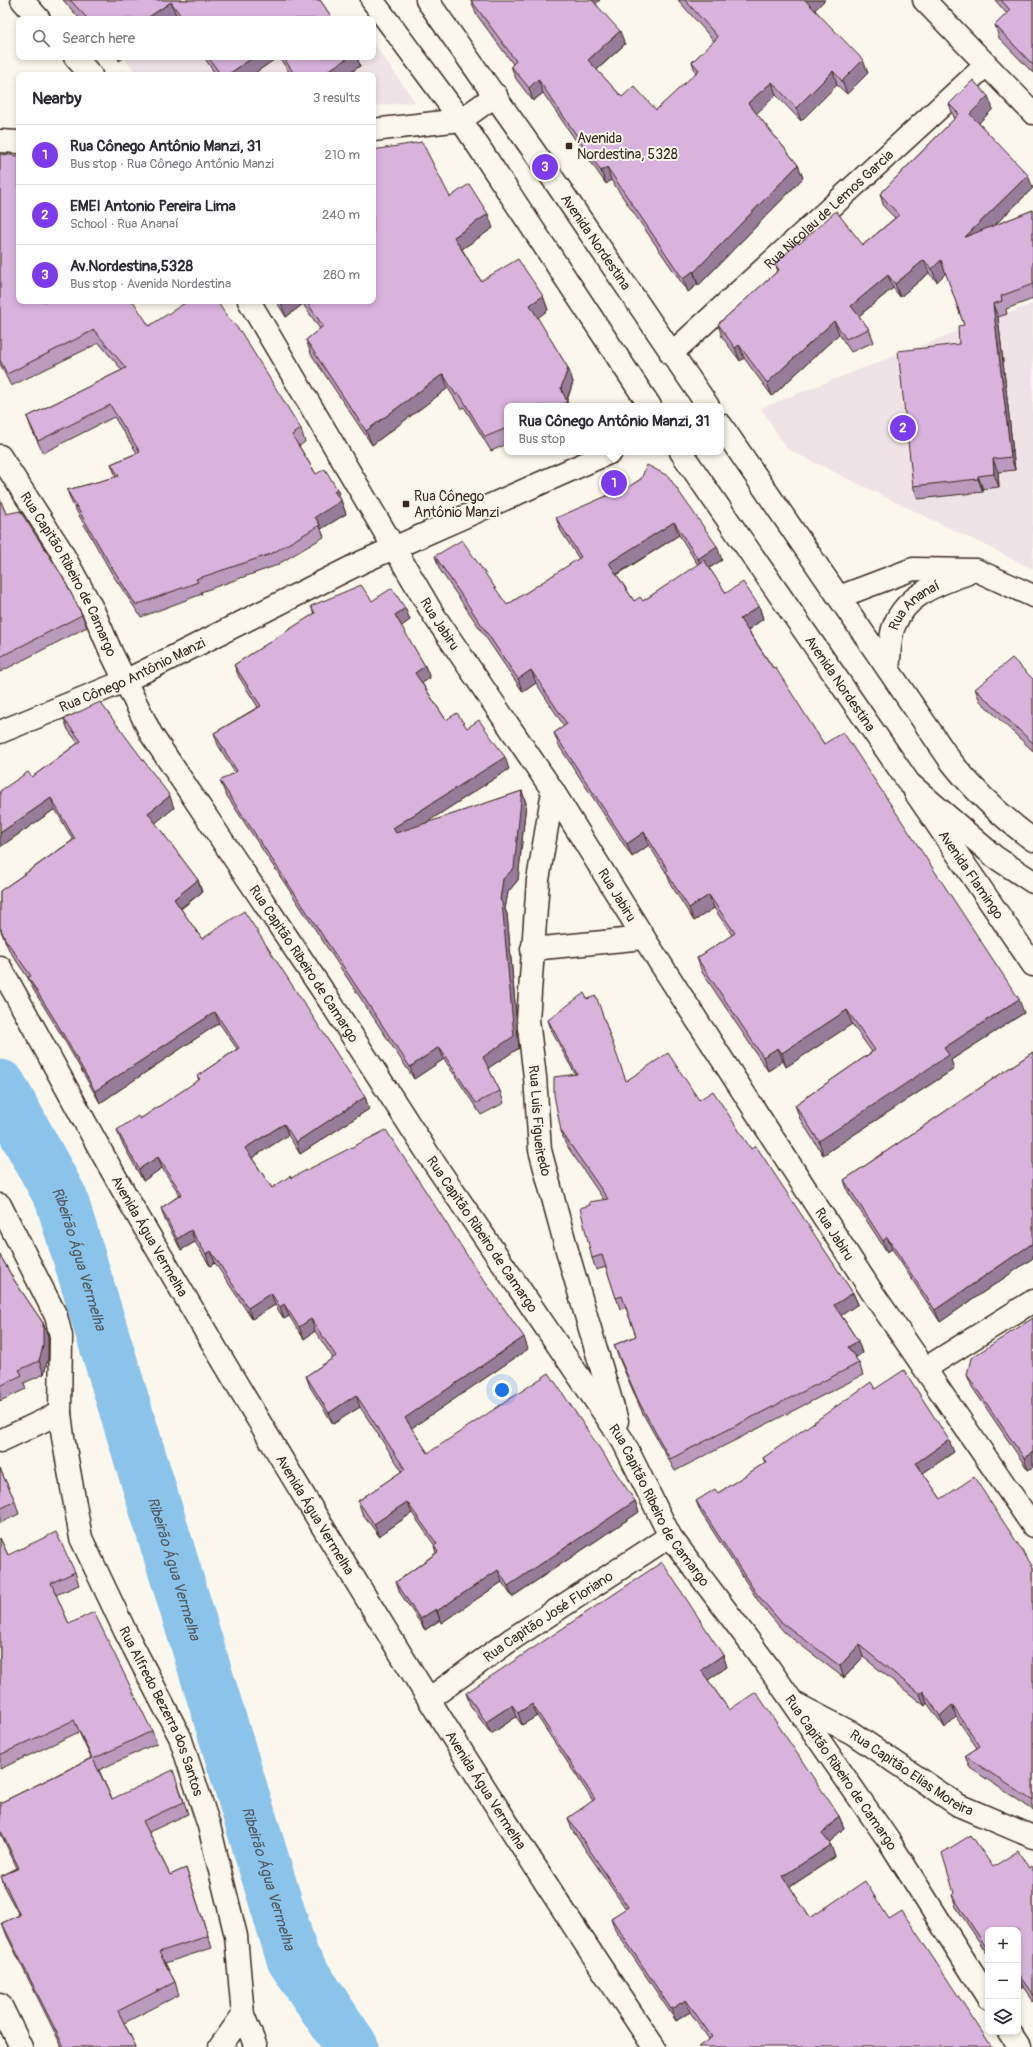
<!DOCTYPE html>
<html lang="en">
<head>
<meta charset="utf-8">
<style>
	:root { --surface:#fff; --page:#f7f7f7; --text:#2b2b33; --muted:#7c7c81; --line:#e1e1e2; --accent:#7c3aed }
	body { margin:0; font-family:Pangolin,sans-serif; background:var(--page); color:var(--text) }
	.controls { position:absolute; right:12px; bottom:12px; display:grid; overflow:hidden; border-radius:8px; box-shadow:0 2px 6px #0003 }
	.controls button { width:36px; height:36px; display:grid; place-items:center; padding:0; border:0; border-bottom:1px solid var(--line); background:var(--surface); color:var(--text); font:20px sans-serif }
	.you { position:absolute; left:502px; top:1390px; width:14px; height:14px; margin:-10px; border:3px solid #fff; border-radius:50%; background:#1a73e8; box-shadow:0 0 0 6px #1a73e833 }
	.badge { display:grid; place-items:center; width:26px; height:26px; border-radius:50%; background:var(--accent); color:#fff; font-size:13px; font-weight:700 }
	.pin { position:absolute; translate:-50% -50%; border:2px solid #fff; box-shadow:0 1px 4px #0006 }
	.popup { position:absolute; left:504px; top:403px; width:220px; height:52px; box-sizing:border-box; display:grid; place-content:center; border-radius:8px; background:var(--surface); filter:drop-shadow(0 1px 3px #0005); font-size:13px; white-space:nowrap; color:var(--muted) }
	.popup b { font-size:15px; color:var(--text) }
	.popup::after { content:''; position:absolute; left:50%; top:100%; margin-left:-8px; border:8px solid transparent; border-top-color:var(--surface) }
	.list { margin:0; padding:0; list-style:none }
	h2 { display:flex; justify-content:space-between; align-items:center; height:52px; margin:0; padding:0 16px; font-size:17px }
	h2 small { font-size:13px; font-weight:400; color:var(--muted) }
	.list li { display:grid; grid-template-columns:26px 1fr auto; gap:12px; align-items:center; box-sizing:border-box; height:60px; padding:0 16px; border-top:1px solid var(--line) }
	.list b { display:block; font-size:15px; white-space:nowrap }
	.list p { margin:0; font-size:13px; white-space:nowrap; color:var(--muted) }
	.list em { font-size:13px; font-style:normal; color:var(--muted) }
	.icon { flex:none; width:22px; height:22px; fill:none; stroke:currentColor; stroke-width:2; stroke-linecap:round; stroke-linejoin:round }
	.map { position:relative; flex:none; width:1033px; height:2047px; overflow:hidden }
	.search { position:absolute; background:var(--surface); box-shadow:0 2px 6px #0003; left:16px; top:16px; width:360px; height:44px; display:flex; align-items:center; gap:10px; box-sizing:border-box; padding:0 14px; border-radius:8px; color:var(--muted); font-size:15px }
	.panel { position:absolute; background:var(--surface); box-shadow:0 2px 6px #0003; left:16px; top:72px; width:360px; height:232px; border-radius:8px }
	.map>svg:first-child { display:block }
	.built { fill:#f0e3e7 }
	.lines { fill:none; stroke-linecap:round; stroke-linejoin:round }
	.river { stroke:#8bc4ea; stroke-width:53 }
	.minor-casing { stroke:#3b2a1e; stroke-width:25 }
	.tertiary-casing { stroke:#3b2a1e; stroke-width:25 }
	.secondary-casing { stroke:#3b2a1e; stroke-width:25 }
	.minor { stroke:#fbf7ec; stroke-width:22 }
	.tertiary { stroke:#fbf7ec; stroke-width:22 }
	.secondary { stroke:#fbf7ec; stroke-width:22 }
	.wall { fill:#ba9abd; stroke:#3b2a1e; fill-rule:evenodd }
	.shaded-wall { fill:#977d9a; stroke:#3b2a1e }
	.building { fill:#d8b3dc; stroke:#3b2a1e }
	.poi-dot { fill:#3b2a1e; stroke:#fbf7ec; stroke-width:1.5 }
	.labels { text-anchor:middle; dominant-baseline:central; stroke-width:4; stroke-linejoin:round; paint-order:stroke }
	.poi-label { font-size:14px; fill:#3b2a1e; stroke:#fbf7ec; text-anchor:start }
	.street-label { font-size:14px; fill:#3b2a1e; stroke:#fbf7ec }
	.water-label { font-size:15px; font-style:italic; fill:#53585b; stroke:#fbf7ec }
</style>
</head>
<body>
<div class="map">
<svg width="1033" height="2047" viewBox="0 0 1033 2047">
	<rect width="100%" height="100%" fill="#fbf7ec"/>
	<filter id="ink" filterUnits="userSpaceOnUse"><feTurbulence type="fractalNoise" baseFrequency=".025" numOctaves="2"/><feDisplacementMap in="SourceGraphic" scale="8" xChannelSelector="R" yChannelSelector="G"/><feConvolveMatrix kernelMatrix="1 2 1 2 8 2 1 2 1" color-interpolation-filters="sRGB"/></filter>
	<g filter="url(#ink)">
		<!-- built -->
		<path class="built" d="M373,42L415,102L373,106V75H138L123,57H373Z
			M1033,304V569L787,449L761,408L971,326Z"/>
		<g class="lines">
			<!-- river -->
			<path class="river" id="s1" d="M0,1086L61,1198L293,1959L352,2047"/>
			<!-- minor casing -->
			<g class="minor-casing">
				<g id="minor">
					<path d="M22,0L39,19"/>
					<path d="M924,0L1033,113"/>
					<path d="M75,57L91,75"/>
					<path d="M373,130L461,120L496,95"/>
					<path d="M0,141L19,142"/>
					<path id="s2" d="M249,301L433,614L553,791L644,938L872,1292L1033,1526"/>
					<path id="s3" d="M671,354L986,65"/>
					<path id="s4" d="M0,456L60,549L93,610L111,652L151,734L331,1003L432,1160L623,1441L670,1536L767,1665L889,1841L988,1998"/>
					<path d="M839,597L913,569L976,570L1033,596"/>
					<path id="s5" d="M888,669C890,656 889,638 894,626C906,595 937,584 966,574"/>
					<path id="s6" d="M553,791L538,880L528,1020L535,1077L540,1150L568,1254L617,1421"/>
					<path d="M532,949L644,938"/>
					<path id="s7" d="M0,967C45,1046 86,1127 132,1206C298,1491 470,1774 654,2047"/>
					<path id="s8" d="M0,1205L56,1316L61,1336L60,1413L63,1437L81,1538L125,1631L180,1737L209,1826L236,1936L243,2015L256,2047"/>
					<path d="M926,1368L1033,1301"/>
					<path d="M0,1441L60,1413"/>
					<path id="s9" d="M429,1699L512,1639L670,1536"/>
					<path id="s10" d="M796,1704L852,1733L958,1805L1033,1837"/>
					<path d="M0,2004L21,2047"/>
					<path d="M1009,2032L1019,2047"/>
					<path d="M220,2047L243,2015"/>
				</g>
			</g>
			<!-- tertiary casing -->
			<g class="tertiary-casing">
				<g id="tertiary">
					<path id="s11" d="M0,732L125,681L362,562L611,452"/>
					<path id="s12" d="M915,792L1033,965"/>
				</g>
			</g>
			<!-- secondary casing -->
			<g class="secondary-casing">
				<g id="secondary">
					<path d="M372,0L461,120L650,406"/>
					<path id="s13" d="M427,0L545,167L708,406"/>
					<path d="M721,425L950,760C974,791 1002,817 1033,840"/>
					<path id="s14" d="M681,452L909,783L995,857L1033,882"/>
				</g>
			</g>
			<!-- minor -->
			<use href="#minor" class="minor"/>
			<!-- tertiary -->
			<use href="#tertiary" class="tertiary"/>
			<!-- secondary -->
			<use href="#secondary" class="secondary"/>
		</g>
		<!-- wall -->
		<path class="wall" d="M63,0H320L333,19H179L176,15L170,19H80Z
			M471,0L596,4L625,44L597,70L622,97L656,110L696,74L692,62L714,41L678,0H825L815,10L868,73L847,94L837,85L801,121L776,95L756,113L798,165L803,178L698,286V284L688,292L611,180L606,184L543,93L533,101L516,79L511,66L513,64L476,14Z
			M995,0H1033V73L999,38L995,25L1007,14Z
			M204,57H278L252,75H216Z
			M279,57H357L360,66L347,75H291Z
			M949,104L993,109L979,123L1033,188L995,225L1033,210V299L1006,309L1007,314L998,317L1015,470L998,472L999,487L983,489V492L918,499L913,486L959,344L964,325L946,273L937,282L929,273L900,297L893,288L859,316L869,329L874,342L851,352L839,334L772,396L744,358L740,361L722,337L718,324L778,271L775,264L799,244L863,245L895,218L884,207L880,194L955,118L954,117Z
			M0,154L149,326L301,429L305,442L299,446L316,474L337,489L346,514L321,529L324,537L275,566L201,592L202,594L141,617L112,574L72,503L67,490L116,477L111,464L137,453L114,417L43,453L32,430L27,417L122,370L99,343L11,386L0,364Z
			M450,197L493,228L462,249L481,281L543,296L548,310L537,318L568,368L573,382L567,401L568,406H507V444L491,451L464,407L461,409L448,388L372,445L311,354L306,340L320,329L303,304L286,317L276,301H373Z
			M641,479L722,560L709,568L726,593L759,606L763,619L748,630L824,744L1024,1013L951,1060L954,1069L823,1155L800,1119L795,1105L872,1052L852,1024L786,1067L783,1061L768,1071L702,972L697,958L732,935L714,908L694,921L671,885L667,874L649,845L632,857L559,746L554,733L564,726L536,683L523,692L440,570L435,556L507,605L579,559L561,531L556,518L613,497ZM679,535L698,565L643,601H634L617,575Z
			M0,499L6,514L82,615L87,627L0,672Z
			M372,601L405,608L410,620L401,626L425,666L430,678L422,683L446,720L467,728L509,769L424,824L522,791L526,803L518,880L508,892L505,909L507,914L519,1048L488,1068L500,1091L504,1103L481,1115L444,1059L414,1079L225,793L220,781L235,773L218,745L214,733L258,707L239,677L234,665L314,614L311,606Z
			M1033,679V751L980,701L975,689Z
			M64,719L174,808L155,823L198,880L202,892L181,909L202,939L365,1097L369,1109L300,1154L288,1135L252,1158L272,1188L291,1178L528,1349L411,1428L428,1453L635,1501L639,1512L512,1597L502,1582L441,1623L440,1620L425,1630L400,1593L396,1582L436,1553L434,1546H435L412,1513L379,1536L362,1513L358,1501L402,1471L360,1407L333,1424L310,1387L306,1376L333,1358L315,1331L304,1339L289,1316L284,1319L275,1305L252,1319L215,1263L210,1266L195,1242L181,1250L165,1220L161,1208L180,1195L162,1168L143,1181L121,1141L117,1130L140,1119L199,1080L197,1076L237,1049L219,1023L100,1103L62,1036L33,989L28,978L9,950L0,929V891L73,840L55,809L0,847V791L32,777L78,743L68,730Z
			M587,999L626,1081L699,1100L751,1149L853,1293L858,1304L841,1315L858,1341L862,1353L855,1358L859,1363L863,1375L675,1471L643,1414L618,1356L614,1345L636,1336L626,1308L620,1309L606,1267L596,1270L592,1258L604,1200L565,1143L561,1131L575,1074L552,1032L548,1020Z
			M1033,1052V1258L940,1322L892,1249L887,1252L848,1192L844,1180Z
			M0,1255L14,1280L43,1323L48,1336V1359L44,1374L24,1383L26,1389L0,1401Z
			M1033,1318V1467L1028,1470L972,1387L967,1375Z
			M875,1389L954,1452L923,1473L941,1499L1033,1567V1810L970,1768L965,1756L977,1748L956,1717L945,1728L927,1703L925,1706L863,1657L844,1678L785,1633L761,1605L701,1513L696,1501L718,1493L765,1463L763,1458Z
			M0,1469L15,1501L19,1514L0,1523Z
			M0,1538L8,1555L75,1572L79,1585L56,1595L69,1624L152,1731L157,1743L99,1770L112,1799L178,1783L188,1814L149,1832L170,1875L186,1868L212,1948L165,1963L175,1982L179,1995L124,2023L136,2047H62L7,1936L2,1923L19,1915L5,1889L1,1876L17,1868L0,1832V1803L91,1758L79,1732L0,1769Z
			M723,1655L727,1667L708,1680L729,1710L839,1816L844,1828L829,1843L835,1857L790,1887L810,1918L889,1919L709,2039L690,2012L676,2021L615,1930L611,1918L626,1909L572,1830L568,1818L593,1801L537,1716L522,1725L516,1717L491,1734L470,1705L466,1693Z
			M993,1867L1033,1868V2001L1023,1987L1018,1991V1930H988V1955L956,1907L952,1895Z"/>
		<!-- shaded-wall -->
		<path class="shaded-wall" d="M589,0H600L592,8Z
			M807,0H825L810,15L806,1Z
			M171,2L176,15L170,19H146Z
			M620,31L625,44L593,73L588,60Z
			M118,57H125L119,61Z
			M254,57H278L252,75H227Z
			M349,57H357L360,66L347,75H322Z
			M863,60L868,73L847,94L842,81Z
			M833,71L837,85L801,121L796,108Z
			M538,79L543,93L533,101L529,88Z
			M772,82L776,95L753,117L748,103Z
			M988,96L993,109L975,127L970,114Z
			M798,165L803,178L698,286L694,272Z
			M607,167L611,180L606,184L601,171Z
			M1028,175L1033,188L969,250L965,237Z
			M488,214L493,228L459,251L454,237Z
			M924,260L929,273L900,297L895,284Z
			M941,260L946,273L937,282L932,269Z
			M693,271L698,284L688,292L683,279Z
			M888,275L893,288L855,319L851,306Z
			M543,296L548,310L535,320L530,305Z
			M283,301H302L303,304L286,317L281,303Z
			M993,304L998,317L1015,470L1011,457Z
			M834,321L839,334L772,396L767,383Z
			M739,345L744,358L740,361L735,348Z
			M568,368L573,382L566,402L561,388Z
			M443,374L448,388L372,445L366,431Z
			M993,459L998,472L999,487L994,474Z
			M978,476L983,489V492L978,479Z
			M337,489L346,514L321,529L320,525L315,517L334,491Z
			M674,522L679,535L614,576L609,563Z
			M717,546L722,560L703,572L698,559Z
			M759,606L763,619L745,632L740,619Z
			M405,608L410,620L399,628L395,615Z
			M425,666L430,678L419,685L415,673Z
			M531,670L536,683L523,692L518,679Z
			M505,757L509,769L398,841L393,828Z
			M522,791L526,803L518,880L508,892L505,909L507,914L519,1048L487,1069L483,1057L500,900L503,879Z
			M170,796L174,808L153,825L148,813Z
			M51,798L55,809L0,847V833Z
			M644,832L649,845L632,857L627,844Z
			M198,880L202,892L178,910L174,899Z
			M709,895L714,908L694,921L689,908Z
			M1019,999L1024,1013L951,1060L954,1069L823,1155L819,1141L944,1048Z
			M847,1010L852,1024L786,1067L782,1053Z
			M215,1012L219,1023L100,1103L95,1091Z
			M439,1047L444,1059L414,1079L410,1067Z
			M778,1048L783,1061L768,1071L763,1057Z
			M365,1097L369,1109L300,1154L296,1142Z
			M284,1124L288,1135L249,1160L245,1148Z
			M158,1157L162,1168L143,1181L139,1169Z
			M191,1230L195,1242L181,1250L177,1239Z
			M887,1237L892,1249L887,1252L883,1241Z
			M1033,1243V1258L940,1322L935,1310Z
			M211,1251L215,1263L210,1266L206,1254Z
			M271,1293L275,1305L252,1319L248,1308Z
			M853,1293L858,1304L839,1317L834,1305Z
			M284,1304L289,1316L284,1319L280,1307Z
			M311,1319L315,1331L304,1339L299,1327Z
			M43,1323L48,1336V1359L44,1374L39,1361Z
			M524,1337L528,1349L409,1430L405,1418Z
			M858,1341L862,1353L853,1359L848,1347Z
			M356,1395L360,1407L333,1424L329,1413Z
			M949,1440L954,1452L920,1475L916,1463Z
			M1033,1452V1467L1028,1470L1024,1458Z
			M635,1501L639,1512L512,1597L508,1586Z
			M407,1502L412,1513L379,1536L374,1524Z
			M498,1570L502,1582L441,1623L437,1611Z
			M436,1609L440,1620L425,1630L420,1619Z
			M859,1645L863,1657L844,1678L840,1666Z
			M723,1655L727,1667L705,1682L701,1670Z
			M923,1691L927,1703L925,1706L920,1694Z
			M532,1704L537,1716L522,1725L518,1713Z
			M512,1705L516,1717L491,1734L486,1722Z
			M952,1705L956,1717L945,1728L940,1716Z
			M839,1816L844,1828L826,1846L822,1834Z
			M831,1845L835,1857L788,1888L783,1876Z
			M1018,1975H1019L1023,1987L1018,1991Z
			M686,2000L690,2012L676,2021L671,2009Z"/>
		<!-- building -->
		<path class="building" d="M70,0H320L333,19H183L171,2L146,19H88Z
			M471,0H592L620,31L588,60L622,97L634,86L656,110L699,70L692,62L718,37L685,0H807L806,1L863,60L842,81L833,71L796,108L772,82L748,103L798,165L694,272L693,271L683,279L607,167L601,171L538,79L529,88L511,66L516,61Z
			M1001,0H1033V65L995,25L1010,10Z
			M208,57H254L227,75H221Z
			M283,57H349L322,75H295Z
			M973,80L988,96L970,114L1028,175L965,237L1033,210V284L1001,296L1002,301L993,304L1011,457L993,459L994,474L978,476V479L913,486L898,351L959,344L958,326L964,325L941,260L932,269L924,260L895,284L888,275L851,306L869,329L846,339L834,321L767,383L739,345L735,348L718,324L779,270L775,264L798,242L799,244L836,211L863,245L899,215L880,194L959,114L949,104Z
			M422,142L450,197L469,184L488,214L454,237L481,281L518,259L543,296L530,305L568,368L561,388L567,402L557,406H507V428L485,437L459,393L456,395L443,374L366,431L306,340L323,326L306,301H373V150Z
			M0,154L19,156V301H133L149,326L188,301H217L226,315L241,332L301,429L292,435L316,474L325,469L337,489L334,491L341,501L315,517L320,525L271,554L196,579L198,582L136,605L108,561L67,490L119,476L111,464L140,452L110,405L38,441L27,417L126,368L94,330L7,374L0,360Z
			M647,465L668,476L717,546L698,559L674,522L609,563L634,601L640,597L643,601L704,560L726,593L743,582L759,606L740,619L773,668L775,667L824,744L843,732L1019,999L944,1048L949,1055L819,1141L795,1105L875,1050L847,1010L782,1053L778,1048L763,1057L697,958L735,933L709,895L689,908L666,872L668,870L644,832L627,844L554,733L567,724L531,670L518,679L435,556L462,540L507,605L581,557L556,518L611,494L613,497L641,479Z
			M0,499L6,514L20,511L63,577L82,615L0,657Z
			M361,585L372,601L392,588L405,608L395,615L425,666L415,673L446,720L457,713L467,728L479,720L505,757L393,828L396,833L522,791L514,868L503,879L500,900L502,902L514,1036L483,1057L500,1091L476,1103L439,1047L410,1067L220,781L237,771L214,733L261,706L234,665L315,613L311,606Z
			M1012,658L1033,679V743L975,689Z
			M100,702L170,796L148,813L198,880L174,899L202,939L244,911L365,1097L296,1142L284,1124L245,1148L272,1188L290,1176L291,1178L386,1130L474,1266L524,1337L405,1418L428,1453L549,1373L635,1501L508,1586L498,1570L437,1611L436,1609L420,1619L396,1582L438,1552L434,1546L437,1544L407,1502L374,1524L358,1501L405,1469L356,1395L329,1413L306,1376L336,1356L311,1319L299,1327L284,1304L280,1307L271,1293L248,1308L211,1251L206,1254L191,1230L177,1239L161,1208L182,1194L158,1157L139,1169L117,1130L138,1116L140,1119L200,1079L197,1076L239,1048L215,1012L95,1091L58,1025L28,977L31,976L5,939L0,927V891L75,839L51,798L0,833V791L28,772L32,777L81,741L64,719Z
			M584,993L587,999L596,996L626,1081L668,1053L699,1100L713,1091L751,1149L756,1146L853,1293L834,1305L858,1341L848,1347L859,1363L670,1459L639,1402L614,1345L636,1336L622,1296L616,1298L602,1255L592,1258L580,1208L590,1205L589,1202L608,1199L561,1131L554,1095V1077L577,1074L548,1020Z
			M1033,1052V1243L935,1310L887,1237L883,1241L844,1180Z
			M0,1255L14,1280L43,1323V1346L39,1361L19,1370L22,1375L0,1386Z
			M1033,1318V1452L1024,1458L967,1375L971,1358Z
			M904,1370L949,1440L916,1463L941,1499L974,1477L1033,1567V1801L965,1756L980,1746L952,1705L940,1716L923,1691L920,1694L859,1645L840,1666L780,1621L756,1593L696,1501L715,1489L718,1493L766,1462L763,1458L871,1382L875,1389Z
			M0,1469L15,1501L0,1509Z
			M56,1532L75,1572L51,1583L69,1624L94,1612L152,1731L93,1759L112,1799L173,1770L184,1802L143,1821L170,1875L186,1868L208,1936L159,1952L175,1982L118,2011L136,2047H64L2,1923L20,1915L1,1876L19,1868L0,1829V1803L92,1758L74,1720L0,1755V1538L8,1555Z
			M662,1562L723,1655L701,1670L729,1710L756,1692L839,1816L822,1834L831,1845L783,1876L810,1918L865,1881L889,1919L902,1911L992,2047H698L712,2037L686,2000L671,2009L611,1918L628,1907L568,1818L595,1799L532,1704L518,1713L512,1705L486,1722L466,1693Z
			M971,1835L993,1867L1018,1851L1029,1868L1032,1866L1033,1868V1995L1019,1975H1018V1930H988V1950L952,1895L954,1893L942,1853Z"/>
	</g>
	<!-- markers -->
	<g class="poi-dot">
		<rect x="565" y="142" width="8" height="8" rx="2"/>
		<rect x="402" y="500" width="8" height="8" rx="2"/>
	</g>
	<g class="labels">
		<!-- poi labels -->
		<g class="poi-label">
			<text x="577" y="138">Avenida<tspan x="577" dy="16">Nordestina, 5328</tspan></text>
			<text x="414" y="496">Rua Cônego<tspan x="414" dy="16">Antônio Manzi</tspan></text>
		</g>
		<!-- street labels -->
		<g class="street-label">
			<text stroke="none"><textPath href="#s3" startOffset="214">Rua Nicolau de Lemos Garcia</textPath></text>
			<text stroke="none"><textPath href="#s13" startOffset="295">Avenida Nordestina</textPath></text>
			<text stroke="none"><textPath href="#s4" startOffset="137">Rua Capitão Ribeiro de Camargo</textPath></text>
			<text stroke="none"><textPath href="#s5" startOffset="73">Rua Ananaí</textPath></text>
			<text stroke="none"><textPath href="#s2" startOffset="375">Rua Jabiru</textPath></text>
			<text stroke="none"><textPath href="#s11" startOffset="144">Rua Cônego Antônio Manzi</textPath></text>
			<text stroke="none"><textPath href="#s14" startOffset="281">Avenida Nordestina</textPath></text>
			<text stroke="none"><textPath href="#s12" startOffset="100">Avenida Flamingo</textPath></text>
			<text stroke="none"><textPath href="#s2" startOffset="699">Rua Jabiru</textPath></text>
			<text stroke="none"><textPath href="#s4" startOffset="593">Rua Capitão Ribeiro de Camargo</textPath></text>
			<text stroke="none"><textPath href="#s6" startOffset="332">Rua Luis Figueiredo</textPath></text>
			<text stroke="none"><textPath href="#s4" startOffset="917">Rua Capitão Ribeiro de Camargo</textPath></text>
			<text stroke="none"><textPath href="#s2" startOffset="1102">Rua Jabiru</textPath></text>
			<text stroke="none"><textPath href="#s7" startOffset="308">Avenida Água Vermelha</textPath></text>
			<text stroke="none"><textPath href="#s4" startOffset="1241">Rua Capitão Ribeiro de Camargo</textPath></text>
			<text stroke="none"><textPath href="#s7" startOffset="632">Avenida Água Vermelha</textPath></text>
			<text stroke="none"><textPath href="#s9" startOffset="145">Rua Capitão José Floriano</textPath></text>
			<text stroke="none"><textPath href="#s8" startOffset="540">Rua Alfredo Bezerra dos Santos</textPath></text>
			<text stroke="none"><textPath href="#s10" startOffset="135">Rua Capitão Elias Moreira</textPath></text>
			<text stroke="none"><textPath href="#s4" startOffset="1565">Rua Capitão Ribeiro de Camargo</textPath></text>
			<text stroke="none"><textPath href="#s7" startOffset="956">Avenida Água Vermelha</textPath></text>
		</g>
		<!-- water labels -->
		<g class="water-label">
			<text stroke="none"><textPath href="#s1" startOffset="191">Ribeirão Água Vermelha</textPath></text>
			<text stroke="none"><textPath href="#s1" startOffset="515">Ribeirão Água Vermelha</textPath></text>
			<text stroke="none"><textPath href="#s1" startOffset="839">Ribeirão Água Vermelha</textPath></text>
		</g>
	</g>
</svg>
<div class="controls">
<button>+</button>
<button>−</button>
<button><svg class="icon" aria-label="layers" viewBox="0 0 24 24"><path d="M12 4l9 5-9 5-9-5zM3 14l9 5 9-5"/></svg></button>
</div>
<div class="you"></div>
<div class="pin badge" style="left:614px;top:483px">1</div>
<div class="popup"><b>Rua Cônego Antônio Manzi, 31</b>Bus stop</div>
<div class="pin badge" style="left:903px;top:428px">2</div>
<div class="pin badge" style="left:545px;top:167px">3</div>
<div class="search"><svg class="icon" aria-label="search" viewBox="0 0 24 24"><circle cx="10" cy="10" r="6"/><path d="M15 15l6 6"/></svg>Search here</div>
<section class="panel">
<h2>Nearby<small>3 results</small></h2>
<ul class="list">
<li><span class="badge">1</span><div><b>Rua Cônego Antônio Manzi, 31</b><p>Bus stop · Rua Cônego Antônio Manzi</p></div><em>210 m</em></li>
<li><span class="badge">2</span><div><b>EMEI Antonio Pereira Lima</b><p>School · Rua Ananaí</p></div><em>240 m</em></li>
<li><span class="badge">3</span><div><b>Av.Nordestina,5328</b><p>Bus stop · Avenida Nordestina</p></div><em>280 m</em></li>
</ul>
</section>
</div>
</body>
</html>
